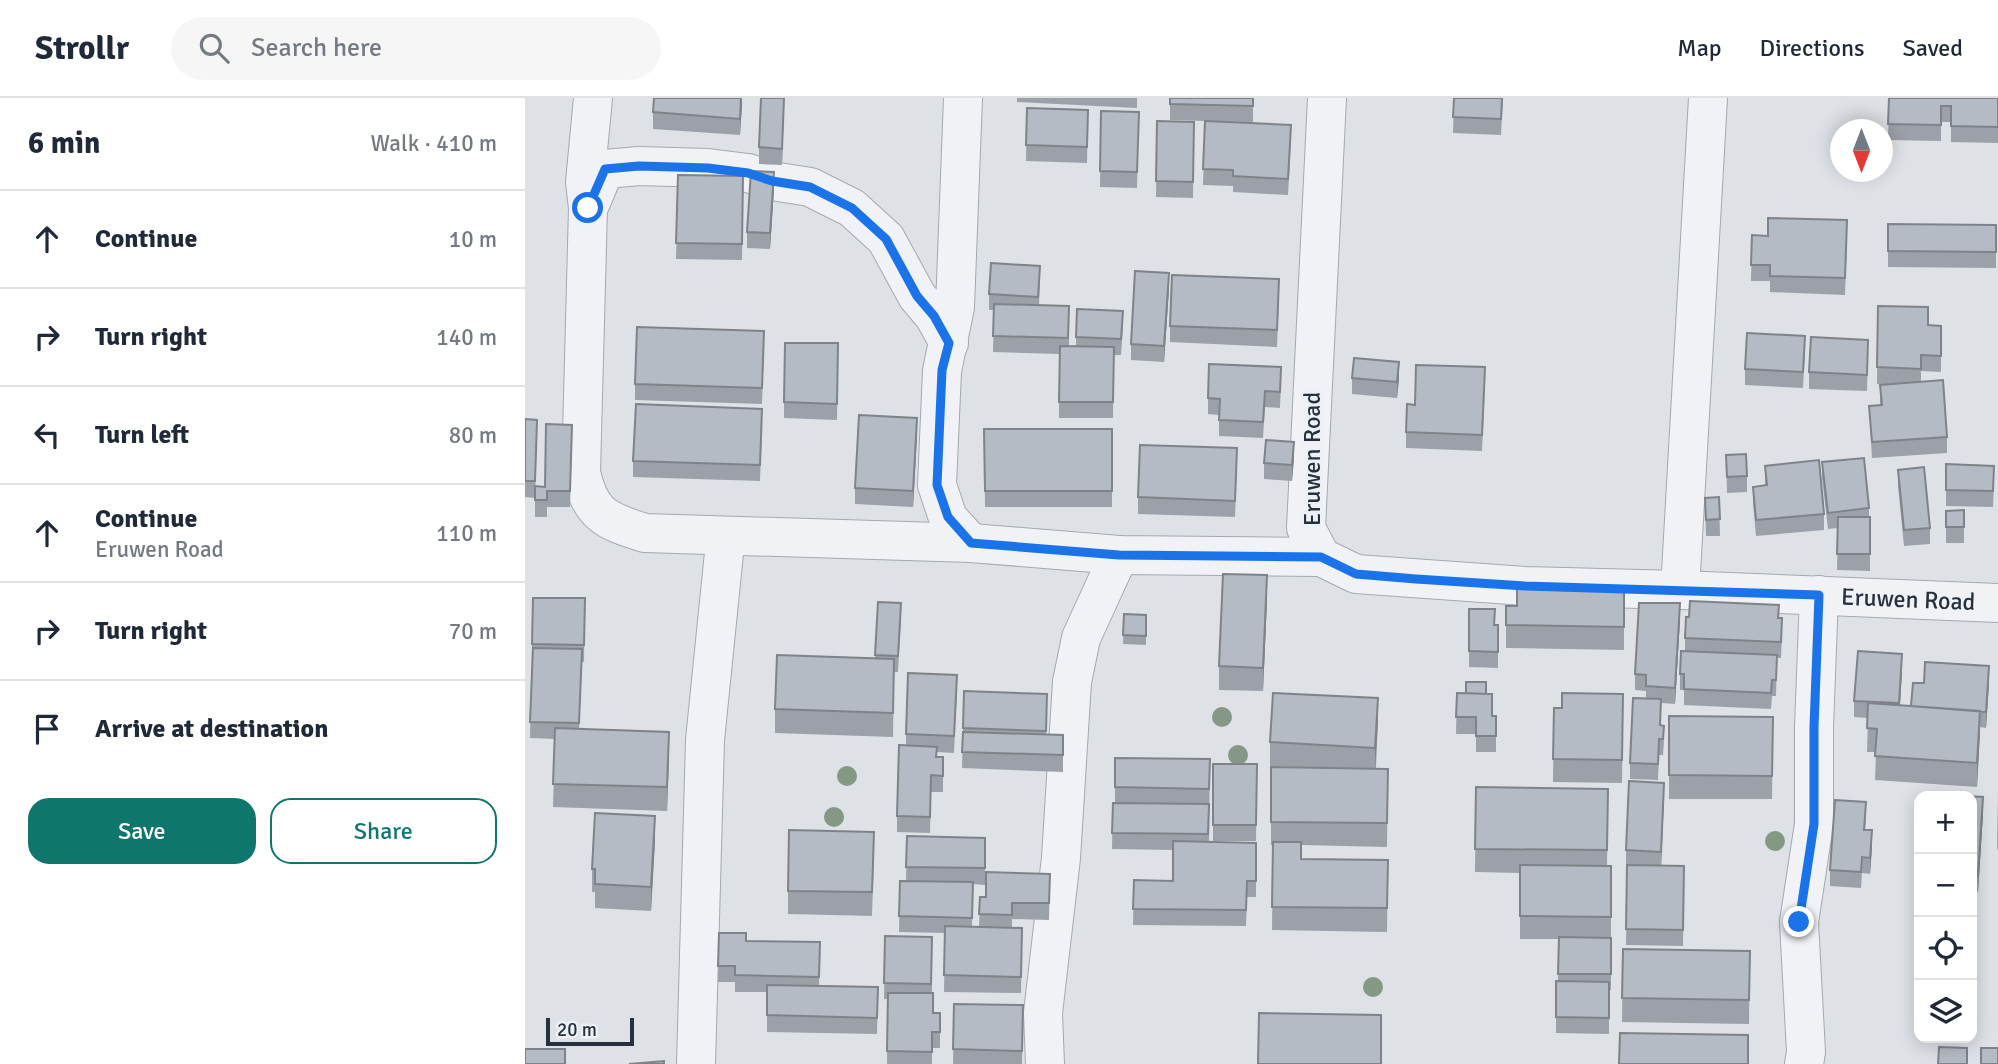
<!DOCTYPE html>
<html lang="en">
<head>
<meta charset="utf-8">
<style>
	:root { --surface:#fff; --page:#f6f6f7; --text:#1f2937; --muted:#747a83; --line:#e0e1e3; --accent:#0f766e }
	body { margin:0; font-family:Signika,sans-serif; background:var(--page); color:var(--text) }
	.controls { position:absolute; right:21px; bottom:21px; display:grid; overflow:hidden; border-radius:14px; box-shadow:0 4px 18px #0003 }
	.controls button { width:63px; height:63px; display:grid; place-items:center; padding:0; border:0; border-bottom:2px solid var(--line); background:var(--surface); color:var(--text); font:35px sans-serif }
	.compass { position:absolute; left:1305px; top:21px; width:63px; height:63px; border-radius:50%; background:var(--surface); box-shadow:0 4px 18px #0003; rotate:180deg }
	.scale { position:absolute; left:21px; bottom:18px; width:88px; box-sizing:border-box; padding-left:7px; border:4px solid #27303e; border-top:0; font-size:19px; line-height:24px; white-space:nowrap; color:#27303e; -webkit-text-stroke:5px #edf1f5; paint-order:stroke }
	.stop { position:absolute; width:21px; height:21px; margin:-16px; border:5px solid #1a73e8; border-radius:50%; background:#fff }
	.stop.end { background:#1a73e8; border-color:#fff; box-shadow:0 2px 7px #0008 }
	.list { margin:0; padding:0; list-style:none }
	h2 { display:flex; justify-content:space-between; align-items:center; height:91px; margin:0; padding:0 28px; font-size:30px }
	h2 small { font-size:23px; font-weight:400; color:var(--muted) }
	.list li { display:grid; grid-template-columns:46px 1fr auto; gap:21px; align-items:center; box-sizing:border-box; height:98px; padding:0 28px; border-top:2px solid var(--line) }
	.list b { display:block; font-size:26px; white-space:nowrap }
	.list p { margin:0; font-size:23px; white-space:nowrap; color:var(--muted) }
	.list em { font-size:23px; font-style:normal; color:var(--muted) }
	.actions { display:flex; gap:14px; padding:21px 28px }
	.actions a { flex:1; padding:16px 0; border:2px solid var(--accent); border-radius:21px; text-align:center; font-size:24px; color:var(--accent) }
	.actions .main { background:var(--accent); color:#fff }
	.icon { flex:none; width:38px; height:38px; fill:none; stroke:currentColor; stroke-width:2; stroke-linecap:round; stroke-linejoin:round }
	.map { position:relative; flex:none; width:1473px; height:966px; overflow:hidden }
	header { display:flex; align-items:center; gap:42px; box-sizing:border-box; height:98px; padding:0 35px; background:var(--surface); border-bottom:2px solid var(--line) }
	header strong { font-size:33px }
	nav { display:flex; gap:38px; margin-inline-start:auto; font-size:24px }
	.search { width:490px; height:63px; background:var(--page); display:flex; align-items:center; gap:18px; box-sizing:border-box; padding:0 24px; border-radius:38px; color:var(--muted); font-size:26px }
	main { display:flex }
	aside { flex:1; background:var(--surface) }
	.map>svg:first-child { display:block }
	.lines { fill:none; stroke-linecap:round; stroke-linejoin:round }
	.minor-casing { stroke:#a3a9b1; stroke-width:40 }
	.minor { stroke:#f0f2f6; stroke-width:38 }
	.tree { fill:#859785 }
	.wall { fill:#9ca1a9 }
	.shaded-wall { fill:#7f8389 }
	.building { fill:#b5bbc4; stroke:#7f8389; stroke-width:2 }
	.route { stroke:#1a73e8; stroke-width:9 }
	.labels { text-anchor:middle; dominant-baseline:central; stroke-width:7; stroke-linejoin:round; paint-order:stroke }
	.street-label { font-size:24px; fill:#27303e; stroke:#edf1f5 }
</style>
</head>
<body>
<header>
<strong>Strollr</strong>
<div class="search"><svg class="icon" aria-label="search" viewBox="0 0 24 24"><circle cx="10" cy="10" r="6"/><path d="M15 15l6 6"/></svg>Search here</div>
<nav><a>Map</a><a>Directions</a><a>Saved</a></nav>
</header>
<main>
<aside>
<h2>6 min<small>Walk · 410 m</small></h2>
<ul class="list">
<li><svg class="icon" aria-label="ahead" viewBox="0 0 24 24"><path d="M12 20V5M6 11l6-6 6 6"/></svg><div><b>Continue</b></div><em>10 m</em></li>
<li><svg class="icon" aria-label="right" viewBox="0 0 24 24"><path d="M7 20v-9h11M14 6l5 5-5 5"/></svg><div><b>Turn right</b></div><em>140 m</em></li>
<li><svg class="icon" aria-label="left" viewBox="0 0 24 24"><path d="M17 20v-9H6M10 6l-5 5 5 5"/></svg><div><b>Turn left</b></div><em>80 m</em></li>
<li><svg class="icon" aria-label="ahead" viewBox="0 0 24 24"><path d="M12 20V5M6 11l6-6 6 6"/></svg><div><b>Continue</b><p>Eruwen Road</p></div><em>110 m</em></li>
<li><svg class="icon" aria-label="right" viewBox="0 0 24 24"><path d="M7 20v-9h11M14 6l5 5-5 5"/></svg><div><b>Turn right</b></div><em>70 m</em></li>
<li><svg class="icon" aria-label="arrive" viewBox="0 0 24 24"><path d="M6 21V4h12l-3 4 3 4H6"/></svg><div><b>Arrive at destination</b></div></li>
</ul>
<div class="actions"><a class="main">Save</a><a>Share</a></div>
</aside>
<div class="map">
<svg width="1473" height="966" viewBox="0 0 1473 966">
	<rect width="100%" height="100%" fill="#dee2e7"/>
	<g class="lines">
		<!-- minor casing -->
		<g class="minor-casing">
			<g id="minor">
				<path d="M68,0L60,84L63,110L56,374C65,416 80,423 120,435L446,445L594,457L796,459"/>
				<path d="M438,0L430,209L417,273L412,387L423,420L446,445"/>
				<path id="s1" d="M802,0L781,430L796,459L831,476L1000,488L1155,492L1473,505"/>
				<path d="M64,109L80,71L114,68L183,70L223,75L247,83L285,89L327,110L361,141L392,198L409,218L424,245"/>
				<path d="M1155,492L1183,0"/>
				<path d="M171,966L180,642L199,455"/>
				<path d="M520,966L518,915L536,760L547,584L556,540L594,457"/>
				<path d="M1279,966L1281,954L1274,824L1289,726V629L1294,497"/>
			</g>
		</g>
		<!-- minor -->
		<use href="#minor" class="minor"/>
	</g>
	<!-- trees -->
	<g class="tree">
		<circle cx="697" cy="619" r="10"/>
		<circle cx="713" cy="657" r="10"/>
		<circle cx="322" cy="678" r="10"/>
		<circle cx="309" cy="719" r="10"/>
		<circle cx="1250" cy="743" r="10"/>
		<circle cx="848" cy="889" r="10"/>
	</g>
	<!-- wall -->
	<path class="wall" d="M217,0L215,37L128,31V14Z
		M259,0L257,67L234,66V49Z
		M492,0H612V10L492,4Z
		M645,0H728V24H696L766,43L763,97L708,94V88L678,87L680,23L645,22Z
		M929,0H978L976,37L928,35Z
		M1364,0H1473V45L1426,44V24H1416V43L1363,42Z
		M502,10L563,12L562,65L501,63Z
		M576,13L614,14L612,90L575,89Z
		M632,23L669,24L668,100L631,99Z
		M153,77L218,78L217,162L151,161Z
		M249,90L245,151L222,150V134Z
		M1363,126L1471,127V170L1363,169Z
		M1227,137L1322,139L1320,197L1245,194V183H1226Z
		M515,184L514,207L544,208V248H551V239L598,229L596,257H589L588,320H534V256L468,254L469,212H464V196Z
		M644,191L639,264L606,262V246Z
		M754,198L752,249L645,244V228Z
		M1353,208L1403,227L1416,228V274L1396,273V284L1422,339V355L1347,360L1344,308L1355,307V287L1363,286H1352Z
		M313,245L312,322L259,320V304Z
		M239,249L237,306L110,302V286Z
		M1280,254L1278,290L1220,287V271Z
		M1343,258L1342,293L1284,291V274Z
		M827,280H874L872,300L827,296Z
		M756,285L755,310L740,309L738,340L694,338V317L683,316V300Z
		M960,286L957,353L881,350V334L890,307Z
		M0,321L12,338L10,400L0,399Z
		M237,327L235,383L108,379V363Z
		M459,331H587V409H460Z
		M392,336L388,409L330,406V390Z
		M47,344L45,409H22V419H10V388L20,389Z
		M1201,357L1222,378V394L1202,395Z
		M769,360L767,383L739,381V365Z
		M1297,364L1344,410V419H1345V473L1312,472L1313,430L1303,431L1297,380Z
		M712,366L710,419L613,416V399Z
		M1421,366L1469,384L1468,409L1421,408Z
		M1240,368L1299,416V432L1231,438L1228,405V389L1240,387Z
		M1373,372L1405,430V446L1379,448L1373,388Z
		M1194,399L1195,438H1181L1180,400Z
		M1439,412V445H1421V413Z
		M1099,491V552L981,550V508H992Z
		M8,500H60L59,564H57L54,631L144,657L142,713L28,709L30,641L5,640Z
		M742,501L738,593L694,592V568Z
		M353,504L376,521L373,574H369L368,639L250,635V611L350,560Z
		M944,511L970,527H973V570L944,569Z
		M599,516L621,517V547L598,546Z
		M1254,520L1257,536L1256,560H1252L1251,598H1247L1246,611L1159,607V592H1155V576L1160,553V540Z
		M1155,521L1150,606L1136,605V627L1139,644L1138,657H1134L1133,682L1105,681V665L1121,601V593L1110,592V576Z
		M1377,572L1375,607L1386,608L1464,585L1461,630L1455,629L1452,689L1350,682L1351,654H1342L1343,620L1329,619V603Z
		M432,593L429,655L412,654V659H418V694H406L405,735L372,734V718L381,647V636Z
		M932,595L961,596L967,618H971V654H951V636H931Z
		M522,596L521,636L538,637V674L437,670L438,630Z
		M1098,596L1097,685L1028,684L1029,610H1037Z
		M1144,618L1248,619L1247,701H1144Z
		M853,623L851,670L863,671L862,749L776,747V761L863,762L862,834L747,832L748,747H746V669H772L745,668V644Z
		M590,660L685,661L684,744L731,745V799H722L721,828L608,827L609,782L648,783V752L587,751L588,705H590Z
		M688,666H732L731,743H688Z
		M951,689L1083,691L1082,768H1086V892H1084V936L1031,935V883H1033L1034,841H995V775L950,774Z
		M1473,694V752L1472,751Z
		M1447,698L1458,715L1453,794L1447,793Z
		M1139,701L1136,768H1159L1158,848L1101,847L1102,769H1101V752Z
		M1341,720L1340,732L1347,749L1345,776L1337,775L1336,790L1305,788V772Z
		M382,738L460,740V787L448,786L447,829H454L455,799H461L525,776L524,822L487,821V830H497L496,895L419,894L420,835L374,834L375,783H381Z
		M130,742L126,813L70,810V794H67V771Z
		M349,757L347,818L263,816V793Z
		M194,835L221,843L295,844L294,888L353,889L352,936L242,934V894H210V884H193Z
		M360,838L407,839V895L408,915H415V950H407V966H362L363,901H359Z
		M1098,851L1225,853L1224,926L1097,924Z
		M429,906L498,907L497,966H428Z"/>
	<!-- shaded-wall -->
	<path class="shaded-wall" d="M216,0L217,8L215,37V21Z
		M259,0L257,67V51Z
		M249,74V90L245,151V135Z
		M644,175V191L639,264V248Z
		M874,264V280L872,300V284Z
		M392,320V336L388,409V393Z
		M769,344V360L767,383V367Z
		M742,477V501L738,593V570Z
		M1155,505V521L1150,606V590Z
		M1377,556V572L1374,622V605Z
		M1464,568V585L1461,630V614Z
		M853,600V623L850,673V650Z
		M1455,613V636L1452,689V665Z
		M144,634V657L142,713V689Z
		M1139,685V701L1136,770V754Z
		M1458,699V715L1453,794V778Z
		M130,718V742L126,813V789Z
		M1347,732V749L1345,776V760Z"/>
	<!-- building -->
	<path class="building" d="M129,0H216L215,21L128,14Z
		M236,0H259L257,51L234,49Z
		M645,0H728V8L645,6Z
		M929,0H977L976,21L928,19Z
		M1364,0H1473V29L1426,28V8H1416V27L1363,26Z
		M502,10L563,12L562,49L501,47Z
		M576,13L614,14L612,74L575,73Z
		M632,23L669,24L668,84L631,83Z
		M680,23L766,27L763,81L708,78V72L678,71Z
		M226,73L249,74L245,135L222,134Z
		M153,77L218,78L217,146L151,145Z
		M1243,120L1322,122L1320,180L1245,178V167H1226L1227,137L1243,138Z
		M1363,126L1471,127V154L1363,153Z
		M466,165L515,168L513,199L464,196Z
		M610,173L644,175L639,248L606,246Z
		M647,177L754,181L752,232L645,228Z
		M469,206L544,208L543,240L468,238Z
		M1353,208L1403,209V227L1416,228V258L1396,257V271L1352,269Z
		M552,211L598,213L596,241L551,239Z
		M112,229L239,233L237,290L110,286Z
		M1222,235L1280,238L1278,274L1220,271Z
		M1286,239L1343,242L1342,277L1284,274Z
		M260,245H313L312,306L259,304Z
		M535,248L589,249L588,304H534Z
		M829,260L874,264L872,284L827,280Z
		M684,266L756,269L755,294L740,293L738,324L694,322L695,301L683,300Z
		M891,267L960,269L957,337L881,334L882,306L890,307Z
		M1418,282L1422,339L1347,344L1344,308L1357,307L1355,287Z
		M111,306L237,311L235,367L108,363Z
		M334,317L392,320L388,393L330,390Z
		M0,321L12,322L10,383H0Z
		M21,326L47,327L45,393H22V402H10V388L20,389Z
		M459,331H587V393H460Z
		M741,342L769,344L767,367L739,365Z
		M615,347L712,350L710,403L613,399Z
		M1221,356L1222,378L1202,379L1201,357Z
		M1339,360L1344,410L1303,415L1297,364Z
		M1294,362L1299,416L1231,422L1228,389L1242,387L1240,368Z
		M1421,366L1469,368L1468,393L1421,392Z
		M1399,369L1405,430L1379,432L1373,372Z
		M1194,399L1195,421L1181,422L1180,400Z
		M1439,412V429H1421V413Z
		M1313,419H1345V456H1312Z
		M698,476L742,477L738,570L694,568Z
		M992,490L1099,491V529L981,527V508H992Z
		M8,500H60L59,547L7,546Z
		M1165,503L1254,507L1253,520H1257L1256,544L1160,540L1161,519H1164Z
		M353,504L376,505L373,558L350,557Z
		M1114,505H1155L1150,590L1121,588V577L1110,576Z
		M944,511H970L969,527H973V554L944,553Z
		M599,516L621,517V538L598,537Z
		M8,550L57,551L54,625L5,624Z
		M1156,553L1252,557L1251,582H1247L1246,595L1159,591V576H1155Z
		M1333,553L1377,556L1374,605L1329,603Z
		M252,557L369,561L368,615L250,611Z
		M1400,564L1464,568L1461,614L1386,608L1388,585H1399Z
		M383,575L432,577L429,638L381,636Z
		M941,584H961V596L941,595Z
		M439,593L522,596L521,633L438,630Z
		M748,595L853,600L850,650L745,644Z
		M932,595L967,596V618H971V638H951V619H931Z
		M1037,595L1098,596L1097,662L1028,661L1029,610H1037Z
		M1108,600L1136,601L1135,627L1139,628L1138,641H1134L1133,666L1105,665Z
		M1343,605L1455,613L1452,665L1350,658L1352,631L1342,630Z
		M1144,618L1248,619L1247,678L1144,677Z
		M30,630L144,634L142,689L28,686Z
		M438,634L538,637V657L437,654Z
		M374,647L412,649L411,659H418V678L406,677L405,719L372,718Z
		M590,660L685,661L684,691L590,689Z
		M688,666H732L731,727H688Z
		M746,669L863,671L862,725L746,724Z
		M1104,683L1139,685L1136,754L1101,752Z
		M951,689L1083,691L1082,752L950,751Z
		M1424,697L1458,699L1453,778L1447,777V698H1424Z
		M1310,702L1341,704L1339,732H1347L1345,760L1337,759L1336,774L1305,772Z
		M588,705L684,706L683,736L587,735Z
		M70,715L130,718L126,789L70,786V771H67Z
		M264,732L349,734L347,794L263,793Z
		M382,738L460,740V770L381,769Z
		M648,743L731,745V783H722L721,812L608,811L609,782L648,783Z
		M748,744H776V761L863,762L862,810L747,809Z
		M995,767L1086,768V819L995,818Z
		M1102,767L1159,768L1158,832L1101,831Z
		M461,774L525,776L524,805H487V817L454,816L455,799H461Z
		M375,783L448,784L447,820L374,818Z
		M420,828L497,830L496,879L419,877Z
		M194,835H221V843L295,844L294,879L210,877V868H193Z
		M360,838L407,839L406,886L359,885Z
		M1034,839L1086,840V876H1033Z
		M1098,851L1225,853L1224,902L1097,900Z
		M1031,883L1084,884V920L1031,919Z
		M242,887L353,889L352,920L242,917Z
		M363,895H408V915H415V934H407V954L362,953Z
		M429,906L498,907L497,953L428,951Z
		M734,915L856,917V966H733Z
		M1095,935L1223,937V966H1094Z
		M1414,949L1442,950V966H1413Z
		M1456,950H1473V966H1456Z
		M0,951H40V966H0Z
		M139,963V966H104Z"/>
	<g class="lines">
		<!-- route -->
		<path class="route" d="M63,110L80,71L114,68L183,70L223,75L247,83L285,89L327,110L361,141L392,198L409,218L424,245L417,272L412,387L423,419L446,445L594,457L796,459L831,476L891,481L1000,488L1294,497L1289,629V726L1274,824"/>
	</g>
	<g class="labels">
		<!-- street labels -->
		<g class="street-label">
			<text transform="translate(787 361) rotate(-90)">Eruwen Road</text>
			<text stroke="none"><textPath href="#s1" startOffset="1055">Eruwen Road</textPath></text>
		</g>
	</g>
</svg>
<div class="controls">
<button>+</button>
<button>−</button>
<button><svg class="icon" aria-label="locate" viewBox="0 0 24 24"><circle cx="12" cy="12" r="6"/><path d="M12 2v4M12 18v4M2 12h4M18 12h4"/></svg></button>
<button><svg class="icon" aria-label="layers" viewBox="0 0 24 24"><path d="M12 4l9 5-9 5-9-5zM3 14l9 5 9-5"/></svg></button>
</div>
<svg class="compass" viewBox="-18 -18 36 36"><path d="M0-13l5 13h-10z" fill="#e53935"/><path d="M0 13l5-13h-10z" fill="#747a83"/></svg>
<div class="scale">20 m</div>
<div class="stop" style="left:63px;top:110px"></div>
<div class="stop end" style="left:1274px;top:824px"></div>
</div>
</main>
</body>
</html>
